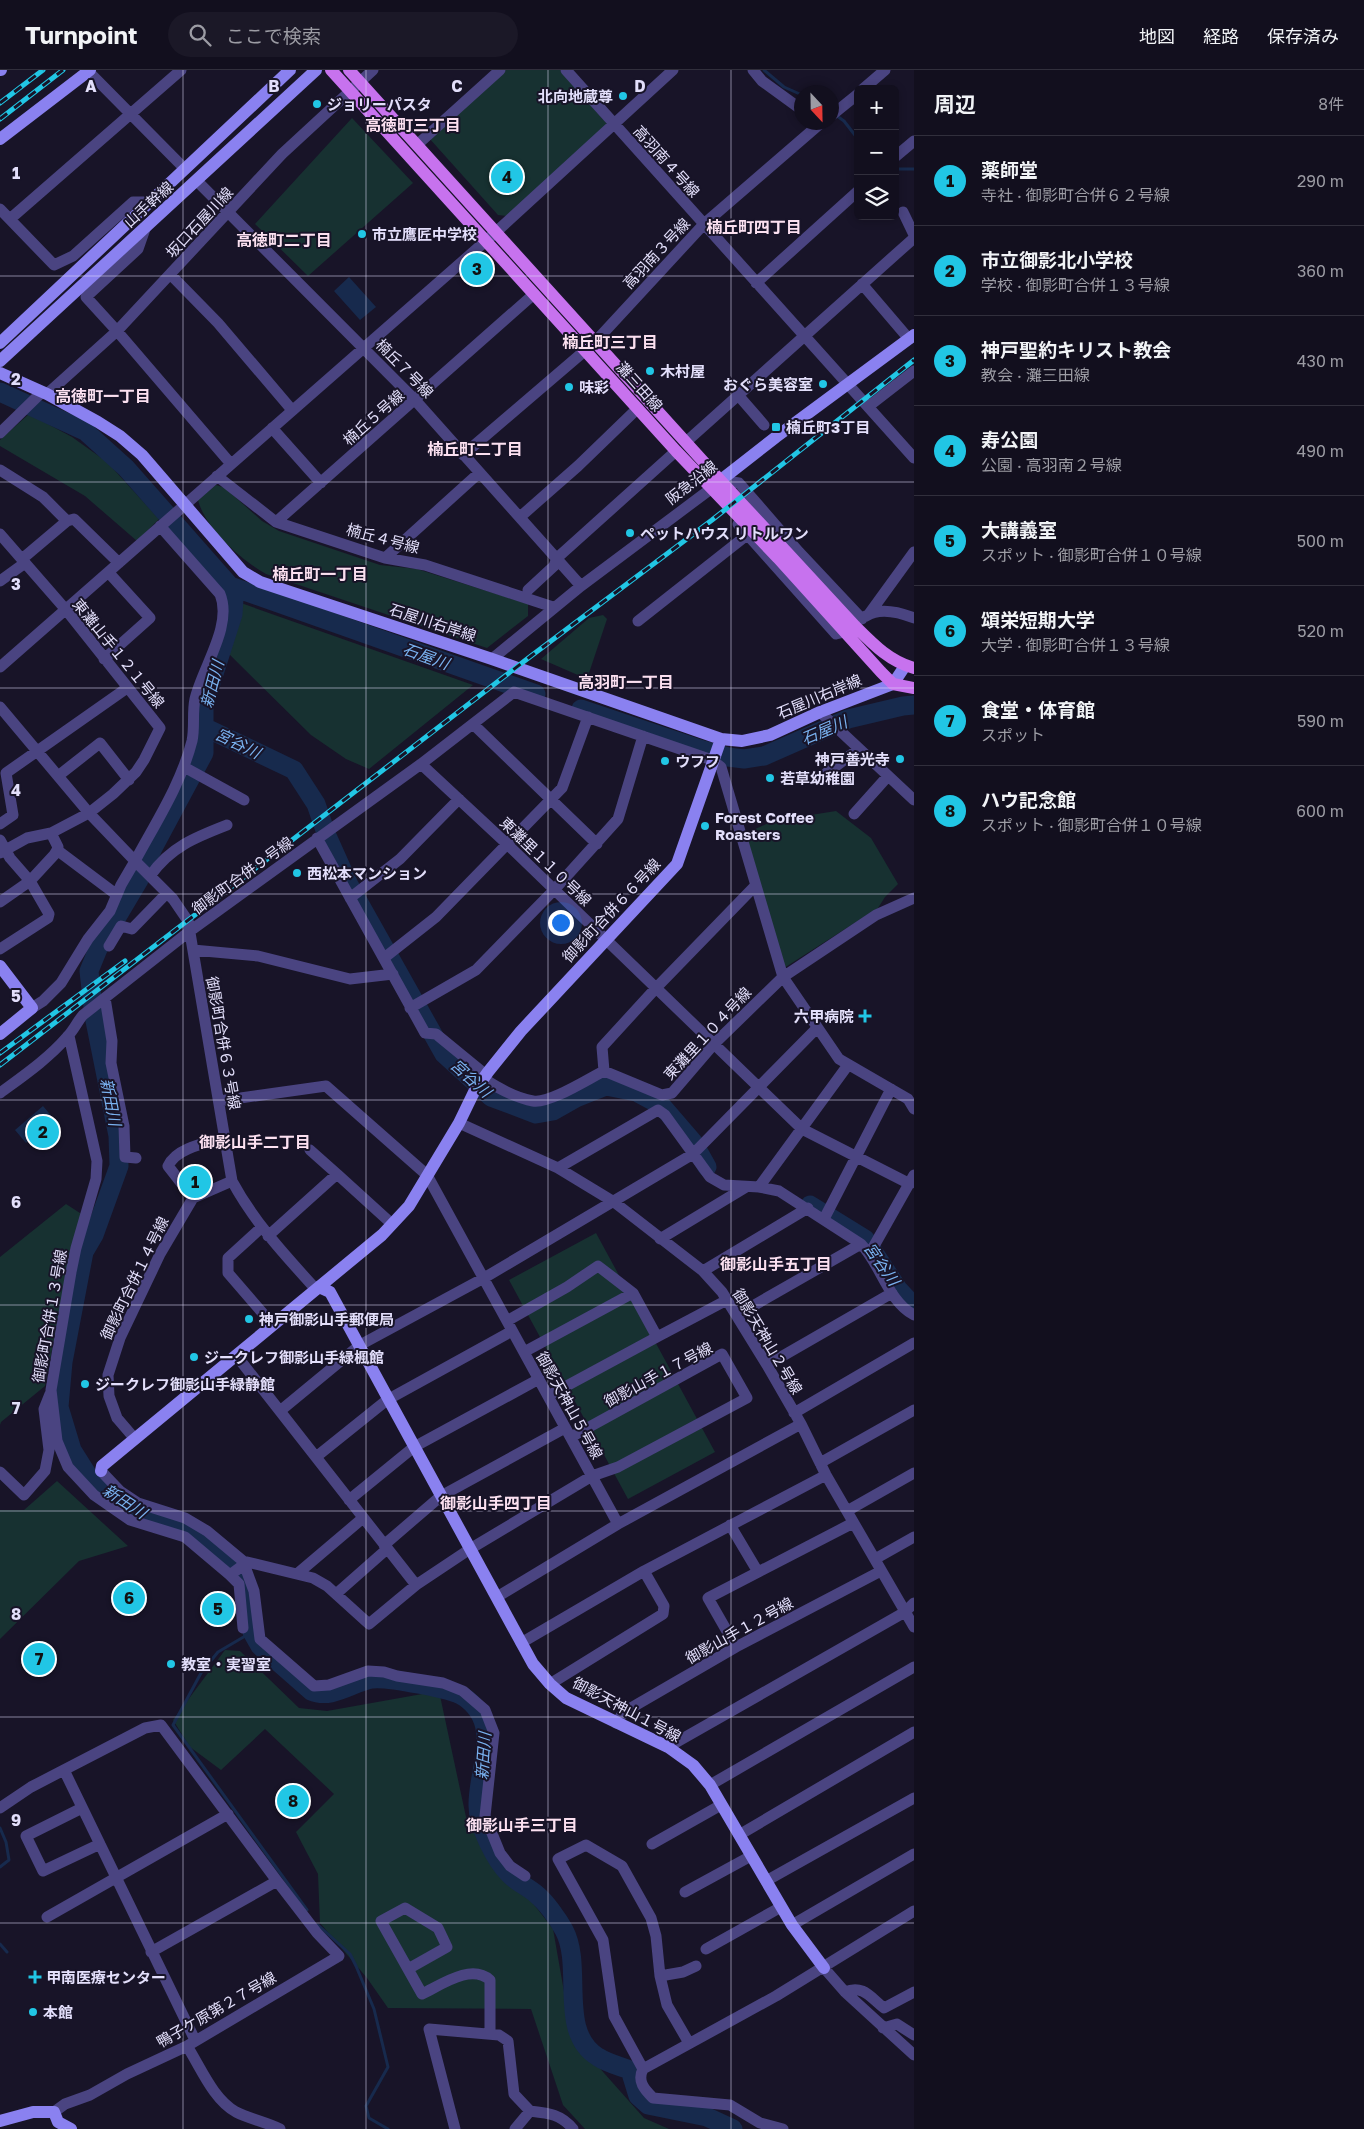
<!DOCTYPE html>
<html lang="ja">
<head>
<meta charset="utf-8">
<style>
	:root { --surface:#120f1e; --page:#1b1827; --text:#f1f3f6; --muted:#9c9ca4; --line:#312f3c; --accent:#21c6e5 }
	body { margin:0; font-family:"Golos Text","Noto Sans JP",sans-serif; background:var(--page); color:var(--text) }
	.controls { position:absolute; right:15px; top:15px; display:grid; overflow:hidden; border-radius:8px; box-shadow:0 2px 8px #0003 }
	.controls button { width:45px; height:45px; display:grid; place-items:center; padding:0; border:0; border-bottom:1px solid var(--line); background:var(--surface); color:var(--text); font:25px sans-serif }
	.compass { position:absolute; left:794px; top:15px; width:45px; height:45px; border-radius:50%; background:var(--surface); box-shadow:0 2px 8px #0003; rotate:158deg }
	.you { position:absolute; left:560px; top:852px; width:18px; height:18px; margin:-12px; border:4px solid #fff; border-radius:50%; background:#1a73e8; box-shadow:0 0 0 8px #1a73e833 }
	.badge { display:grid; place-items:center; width:32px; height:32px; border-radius:50%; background:var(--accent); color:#111; font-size:16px; font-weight:700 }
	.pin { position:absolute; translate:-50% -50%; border:2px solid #fff; box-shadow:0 1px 5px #0006 }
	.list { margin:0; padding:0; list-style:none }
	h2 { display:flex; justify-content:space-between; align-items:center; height:65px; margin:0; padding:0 20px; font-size:21px }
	h2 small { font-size:16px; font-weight:400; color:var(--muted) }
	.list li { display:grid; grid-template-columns:32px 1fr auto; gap:15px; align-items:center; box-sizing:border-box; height:90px; padding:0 20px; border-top:1px solid var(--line) }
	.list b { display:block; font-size:19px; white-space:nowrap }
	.list p { margin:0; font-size:16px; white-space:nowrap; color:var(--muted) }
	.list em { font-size:16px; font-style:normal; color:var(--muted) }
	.icon { flex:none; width:28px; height:28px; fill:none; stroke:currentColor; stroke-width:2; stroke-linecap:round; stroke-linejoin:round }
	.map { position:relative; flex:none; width:914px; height:2059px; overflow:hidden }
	header { display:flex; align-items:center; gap:30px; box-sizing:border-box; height:70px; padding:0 25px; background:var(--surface); border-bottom:1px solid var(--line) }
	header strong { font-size:24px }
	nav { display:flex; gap:28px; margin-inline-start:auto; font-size:18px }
	.search { width:350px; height:45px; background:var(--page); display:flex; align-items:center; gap:12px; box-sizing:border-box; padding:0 18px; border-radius:28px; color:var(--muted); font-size:19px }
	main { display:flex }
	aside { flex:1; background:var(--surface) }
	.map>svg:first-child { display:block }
	.green { fill:#173131 }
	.water { fill:#172a4d }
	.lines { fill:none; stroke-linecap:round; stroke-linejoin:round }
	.stream { stroke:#172a4d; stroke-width:3 }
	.river { stroke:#172a4d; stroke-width:19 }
	.street { stroke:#4a4481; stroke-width:11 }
	.secondary { stroke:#8a81f0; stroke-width:12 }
	.primary { stroke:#c772ee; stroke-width:12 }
	.rail-casing { stroke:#21c6e5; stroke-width:5 }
	.rail { stroke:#181428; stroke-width:3; stroke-dasharray:9; stroke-linecap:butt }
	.grid { fill:none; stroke:#e3dffb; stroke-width:1; stroke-opacity:0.55 }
	.poi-dot { fill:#21c6e5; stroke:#181428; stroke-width:2 }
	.labels { text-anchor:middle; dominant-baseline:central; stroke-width:4; stroke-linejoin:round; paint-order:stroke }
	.poi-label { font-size:15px; font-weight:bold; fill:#e3dffb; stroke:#181428; text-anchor:start }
	.street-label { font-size:15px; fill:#e3dffb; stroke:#181428 }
	.neighbourhood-label { font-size:16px; font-weight:bold; fill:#fbe0f0; stroke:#181428 }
	.water-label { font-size:16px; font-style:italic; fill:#79b1ef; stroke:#181428 }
	.grid-label { font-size:16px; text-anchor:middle; font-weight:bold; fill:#e3dffb; stroke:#181428; stroke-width:4; stroke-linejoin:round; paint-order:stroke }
</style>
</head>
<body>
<header>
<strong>Turnpoint</strong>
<div class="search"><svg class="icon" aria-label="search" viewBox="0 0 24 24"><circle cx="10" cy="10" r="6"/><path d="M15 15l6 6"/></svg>ここで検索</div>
<nav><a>地図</a><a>経路</a><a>保存済み</a></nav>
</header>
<main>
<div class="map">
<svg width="914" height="2059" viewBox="0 0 914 2059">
	<rect width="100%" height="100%" fill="#181428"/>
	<!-- green -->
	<path class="green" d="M506,0H560L608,55L507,146L498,145L429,68Z
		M352,48L413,113L308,206L255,154Z
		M29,344L72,367L107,392L159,449L137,471L85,426L0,376V370Z
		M216,415L225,418L262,451L279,461L380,495L417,499L528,534V546L487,578L266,504C241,490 205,458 198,430Z
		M238,532L473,615L369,699L346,689L311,665L226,581L236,546Z
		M603,545L607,549L587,609L541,589L589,548Z
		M836,741L871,768L898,814L885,827L878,838L784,898L744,764L773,751Z
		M66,1134L83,1145L69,1191L45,1316L1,1352L0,1355V1187Z
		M596,1163L715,1382L628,1429L509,1210Z
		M57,1411L128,1476L79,1491L0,1569V1440H24Z
		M225,1580L240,1581L299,1638L327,1641L439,1621L466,1747L553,1859L572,1967L644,2048L669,2059H585L563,2035L531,1939L388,1938L367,1908L320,1853L318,1804L296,1762L334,1724L265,1659L221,1700L190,1677L173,1650Z"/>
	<!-- water -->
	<path class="water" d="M349,207L376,237L360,250L334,221Z
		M43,1036L54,1049L26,1073L15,1060Z"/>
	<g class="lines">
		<!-- stream -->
		<path class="stream" d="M764,0L784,17L802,25
			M837,46L844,51L858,69
			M895,99H914
			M252,1562L218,1582L201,1603L173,1655L307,1840
			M0,1758L6,1772L9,1790L0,1797
			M318,1855L350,1884L356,1896L374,1939L388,1997L366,2036L369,2048L388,2059
			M0,1874L7,1882"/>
		<!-- river -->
		<path class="river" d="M0,322L85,361L126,398L230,516L536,624
			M230,516L234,529L233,544L204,635V683L153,778L139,810L98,879L89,901L94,946L118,1066L119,1096L94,1165L84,1182L63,1292L59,1337L72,1380L89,1407L113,1427L143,1446L191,1459L205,1467L244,1509L251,1535L252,1562L260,1576L311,1621C332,1630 351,1613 372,1609C386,1607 453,1619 464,1627C504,1654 477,1699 478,1736C478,1756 495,1790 509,1804C516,1812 528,1817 536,1824C546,1832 558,1849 564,1860C584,1897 557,1962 598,1987C607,1993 619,1996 630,2000L638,2026L648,2035L707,2047L733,2059
			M581,639L703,680L728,687L744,689L764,686L848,649L903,636L914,635
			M204,657L294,700L316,734L327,766L349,815L444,984L491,1027L536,1044L553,1041L576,1028L606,1016L636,1022L662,1036L693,1072L707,1097
			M810,1135L865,1169L898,1219L914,1236"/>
		<!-- street -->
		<path class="street" d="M87,0L185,99
			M566,0L914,388
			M753,0L762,11L802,40
			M863,19L885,0
			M832,45L858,24
			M418,74L500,0
			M895,87L914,71
			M197,111L415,330L581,516
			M0,139L54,195L73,186L133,132H148
			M903,142L914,165
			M10,149L181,0
			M145,159L138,179L86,227L117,261L231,394
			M171,205L218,253L292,340
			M756,213L858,121
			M862,214L909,269
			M47,324L117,261L282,84L373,0
			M738,325L764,355
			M869,336L914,301
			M272,358L321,413
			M0,363L42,322
			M686,372L914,168
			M463,385L595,272L704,154L822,52
			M0,400L43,427L67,451L74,449L119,493
			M217,406L276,452L385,488L425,495L553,537
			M720,410L739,413L799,482L862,549
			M520,447L578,396L638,338
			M276,452L534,224
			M738,454L836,564L844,562
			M0,464L67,541L160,658L144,690L136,702L113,724L89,743L51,763L27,768L0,783
			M385,488L479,403
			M22,489L67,451
			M0,511L25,493
			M528,520L554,496L557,488L676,381
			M869,544L914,482
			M866,546C880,537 899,542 914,548
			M638,551L747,465
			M104,589L150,548L109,503
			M492,589L581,516L712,418
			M0,597L496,162L673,0
			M0,637L89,743L135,791C156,752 181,714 192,671C195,657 192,643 195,629C202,598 233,556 220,524L160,456
			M820,642L914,730
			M473,654L597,774
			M421,694L507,774L802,1059L910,1114
			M184,697L244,730
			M58,706L100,673L129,710
			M817,710L859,679
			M854,744L888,706
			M0,754L13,745L6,703L127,618
			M51,763L58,777L57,780L117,825
			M317,768L425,963L436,964L486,1005
			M0,770L10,788L30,811L49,844L48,848L0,879
			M150,806C170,777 196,767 227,755
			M350,828L400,789L459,729
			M0,832L30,811L54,785L57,780
			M109,876L121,856L132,859L167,823
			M193,880L258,886L350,909L393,904
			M384,888L436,847L562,718L588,647
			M105,928L112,971L111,993L124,1056L125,1087L136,1088
			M32,938L43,931L61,913L88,869L110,841L121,815L135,791L173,829L188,851L232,1111C253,1150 282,1182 312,1215L319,1217
			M410,938L476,900L554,820L618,749L643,666
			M69,966L97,1091L96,1109L76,1178L71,1202L51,1320L57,1371L68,1397L94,1425L130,1450L185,1467L230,1505L239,1514L243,1558
			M604,1001L602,977L656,918L755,816
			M484,1009C498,1018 516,1028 533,1031C549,1034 588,1009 604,1001L662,1025L672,1023L714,974L783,907L876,845L914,828
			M0,1023C23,1006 48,989 67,967C74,960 77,952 83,945L190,861L421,694L514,622L712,690L721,697L783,907L839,989L908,1029L914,1039
			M219,1031L326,1016L427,1105L618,1454L497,1527
			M459,1053L558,1098L614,1132L703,1201L722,1222L767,1295L801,1354L826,1405L914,1557
			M310,1080L337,1104
			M558,1098L658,1040L665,1045L710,1107L724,1115L759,1117L779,1121L861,1174C881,1195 888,1231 914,1245
			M759,1117L848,995
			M193,1128L168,1096C177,1077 207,1073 225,1068
			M824,1149L891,1019
			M262,1157L228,1188V1203L273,1255
			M268,1166L337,1104L392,1154
			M660,1169L746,1117
			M870,1183L914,1105
			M703,1201L808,1138
			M737,1245L861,1174
			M507,1251L567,1217L598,1196L633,1223L657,1267L727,1230
			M524,1282L633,1223
			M236,1285L416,1515
			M767,1295L892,1223
			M548,1326L657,1267
			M280,1341L360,1275L484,1208L693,1084L817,958
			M794,1343L914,1273
			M135,1369L117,1348L109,1326L108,1305L120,1268L160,1184L193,1128L232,1111
			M316,1387L387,1330L512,1261
			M820,1393L914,1340
			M101,1401L120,1421L138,1433L185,1448L207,1461L243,1491L254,1521L260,1569L314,1616L329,1615L368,1601L384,1602L397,1606L443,1613L463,1621L485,1640L494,1663L485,1746L500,1783L510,1796L525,1806
			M0,1402L24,1425L45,1401L49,1380L44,1339L50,1324
			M349,1430L414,1377L539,1309
			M847,1441L914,1403
			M618,1454L801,1354
			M730,1455L758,1502
			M384,1475L441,1426L565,1358
			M875,1489L914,1467
			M644,1501L826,1405
			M297,1504L363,1448
			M230,1505L242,1496L243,1491L313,1508L327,1516L369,1554L416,1515L470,1479L592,1406L618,1397L747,1328L722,1284L571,1367
			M336,1524L387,1479
			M521,1573L644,1501L664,1536L663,1544L550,1614
			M736,1577L708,1528L853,1453
			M616,1653L624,1642L736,1577L881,1501
			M668,1677L905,1542L914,1533
			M64,1700L195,1970
			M710,1715L914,1597
			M0,1738L31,1717L145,1658L161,1655L277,1811L317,1863L339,1886L187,1976L127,2004L90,2025L65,2034L54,2042
			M82,1738L26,1766L43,1801L100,1774
			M739,1765L914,1662
			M652,1774L721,1735
			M766,1811L914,1728
			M685,1822L751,1786
			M47,1847L228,1744
			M792,1855L914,1784
			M706,1879L781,1837
			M151,1882L277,1811
			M824,1898L845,1922L914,1985
			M408,1899L447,1877L438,1858L405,1838L381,1851L422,1924C441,1915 471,1893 490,1910V1964
			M660,1906L683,1902L696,1896
			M845,1922C863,1914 871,1928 884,1938L914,1922
			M883,1958L897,1954L914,1965
			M187,1976C201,1998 213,2029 236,2042C250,2049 266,2052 280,2059
			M643,1999L614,1946L603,1870L558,1789L586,1775L622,1796L651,1848L656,1866L660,1906L667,1935L689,1973
			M643,1999L776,1926L914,1841
			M643,1999C637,2011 644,2019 653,2028L730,2035L760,2053L783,2059
			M455,2059L429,1959L499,1965L508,1971L514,2024L530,2041C548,2043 561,2044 573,2059
			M515,2059L530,2041"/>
		<!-- secondary -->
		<path class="secondary" d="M0,0H1
			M0,69L90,0
			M0,273L290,0
			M0,291L316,0
			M0,303L47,324L98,352L120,366L142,385L243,502L260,512L492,589L721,669L742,671L770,665L820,642L893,614L905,596
			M712,417L776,367L914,265
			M0,896L32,938L0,964
			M319,1217L330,1222L533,1594L550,1614L566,1628L668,1677L693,1695L710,1715L792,1855L824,1898
			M101,1401L102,1396L382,1165L409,1136L459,1053L474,1022L488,1002L521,961L677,794L721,669
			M0,2051L33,2042H54L58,2052L71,2059"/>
		<!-- primary -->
		<path class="primary" d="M331,0L676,381L778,488L881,602L893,614L914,618
			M349,0L720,410L855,556C873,574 889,591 914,598"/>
		<!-- rail casing -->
		<g class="rail-casing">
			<path id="rail" d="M0,33L43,0
				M0,49L63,0
				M0,983L125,891
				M0,995L531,586L712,450L914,290"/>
		</g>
		<!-- rail -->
		<use href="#rail" class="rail"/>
	</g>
	<!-- grid -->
	<path class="grid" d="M183,0V2059M366,0V2059M548,0V2059M731,0V2059M0,206H914M0,412H914M0,618H914M0,824H914M0,1030H914M0,1235H914M0,1441H914M0,1647H914M0,1853H914"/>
	<!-- markers -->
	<g class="poi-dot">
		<circle cx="623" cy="26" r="5"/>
		<circle cx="317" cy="34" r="5"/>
		<circle cx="362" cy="164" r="5"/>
		<circle cx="650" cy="301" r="5"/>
		<circle cx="823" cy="314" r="5"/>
		<circle cx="569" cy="317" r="5"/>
		<rect x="771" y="352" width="10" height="10" rx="2.5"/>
		<circle cx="630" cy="463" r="5"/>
		<circle cx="900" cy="689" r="5"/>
		<circle cx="665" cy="691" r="5"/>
		<circle cx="770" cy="708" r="5"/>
		<circle cx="705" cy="756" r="5"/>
		<circle cx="297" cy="803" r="5"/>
		<path d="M862.5 938.5h5v5h5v5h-5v5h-5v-5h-5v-5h5z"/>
		<circle cx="249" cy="1249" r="5"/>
		<circle cx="194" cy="1287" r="5"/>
		<circle cx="85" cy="1314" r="5"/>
		<circle cx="171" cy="1594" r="5"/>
		<path d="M32.5 1899.5h5v5h5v5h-5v5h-5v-5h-5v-5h5z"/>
		<circle cx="33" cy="1942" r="5"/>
	</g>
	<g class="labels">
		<!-- poi labels -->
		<g class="poi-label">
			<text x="613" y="26" text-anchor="end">北向地蔵尊</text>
			<text x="327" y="34">ジョリーパスタ</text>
			<text x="372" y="164">市立鷹匠中学校</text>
			<text x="660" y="301">木村屋</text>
			<text x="813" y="314" text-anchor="end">おぐら美容室</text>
			<text x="579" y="317">味彩</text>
			<text x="786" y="357">楠丘町3丁目</text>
			<text x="640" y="463">ペットハウス リトルワン</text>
			<text x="890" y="689" text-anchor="end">神戸善光寺</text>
			<text x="675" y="691">ウフフ</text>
			<text x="780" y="708">若草幼稚園</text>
			<text x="715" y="747">Forest Coffee<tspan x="715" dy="17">Roasters</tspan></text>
			<text x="307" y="803">西松本マンション</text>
			<text x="854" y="946" text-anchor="end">六甲病院</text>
			<text x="259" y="1249">神戸御影山手郵便局</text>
			<text x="204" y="1287">ジークレフ御影山手緑楓館</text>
			<text x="95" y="1314">ジークレフ御影山手緑静館</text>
			<text x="181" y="1594">教室・実習室</text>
			<text x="46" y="1907">甲南医療センター</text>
			<text x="43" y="1942">本館</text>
		</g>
		<!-- street labels -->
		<g class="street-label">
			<text transform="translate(667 91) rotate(48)">高羽南４号線</text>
			<text transform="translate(148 134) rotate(-42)">山手幹線</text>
			<text transform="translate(199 152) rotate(-47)">坂口石屋川線</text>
			<text transform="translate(656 183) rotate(-47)">高羽南３号線</text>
			<text transform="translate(405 298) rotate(46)">楠丘７号線</text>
			<text transform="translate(640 316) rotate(48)">灘三田線</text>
			<text transform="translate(373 347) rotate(-41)">楠丘５号線</text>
			<text transform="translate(691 412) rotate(-38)">阪急沿線</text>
			<text transform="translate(383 468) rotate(15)">楠丘４号線</text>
			<text transform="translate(433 552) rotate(18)">石屋川右岸線</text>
			<text transform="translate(119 583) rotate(51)">東灘山手１２１号線</text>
			<text transform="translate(819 626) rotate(-23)">石屋川右岸線</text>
			<text transform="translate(546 791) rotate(44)">東灘里１１０号線</text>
			<text transform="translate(242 805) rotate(-36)">御影町合併９号線</text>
			<text transform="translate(611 840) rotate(-47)">御影町合併６６号線</text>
			<text transform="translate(707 963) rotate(-47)">東灘里１０４号線</text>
			<text transform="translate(224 973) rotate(80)">御影町合併６３号線</text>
			<text transform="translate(134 1208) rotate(-64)">御影町合併１４号線</text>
			<text transform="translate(49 1246) rotate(-80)">御影町合併１３号線</text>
			<text transform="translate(768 1271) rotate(59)">御影天神山２号線</text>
			<text transform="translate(658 1304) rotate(-28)">御影山手１７号線</text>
			<text transform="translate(570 1335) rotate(61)">御影天神山５号線</text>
			<text transform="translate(739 1560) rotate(-29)">御影山手１２号線</text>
			<text transform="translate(627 1639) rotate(28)">御影天神山１号線</text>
			<text transform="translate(216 1939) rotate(-30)">鴨子ケ原第２７号線</text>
		</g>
		<!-- neighbourhood labels -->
		<g class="neighbourhood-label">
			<text x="413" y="55">高徳町三丁目</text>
			<text x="754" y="157">楠丘町四丁目</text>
			<text x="284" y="170">高徳町二丁目</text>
			<text x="610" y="272">楠丘町三丁目</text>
			<text x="103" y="326">高徳町一丁目</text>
			<text x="475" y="379">楠丘町二丁目</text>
			<text x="320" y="504">楠丘町一丁目</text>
			<text x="626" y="612">高羽町一丁目</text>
			<text x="255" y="1072">御影山手二丁目</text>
			<text x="776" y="1194">御影山手五丁目</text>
			<text x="496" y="1433">御影山手四丁目</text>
			<text x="522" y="1755">御影山手三丁目</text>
		</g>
		<!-- water labels -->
		<g class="water-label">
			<text transform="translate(426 586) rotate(20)">石屋川</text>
			<text transform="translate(212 614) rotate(-75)">新田川</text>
			<text transform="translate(824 660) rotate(-23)">石屋川</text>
			<text transform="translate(238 673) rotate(26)">宮谷川</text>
			<text transform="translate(471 1008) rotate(42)">宮谷川</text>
			<text transform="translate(111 1032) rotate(79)">新田川</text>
			<text transform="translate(882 1194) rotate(55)">宮谷川</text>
			<text transform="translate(125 1431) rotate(33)">新田川</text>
			<text transform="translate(483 1686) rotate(-86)">新田川</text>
		</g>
	</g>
	<g class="grid-label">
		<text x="91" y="22">A</text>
		<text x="274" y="22">B</text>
		<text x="457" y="22">C</text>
		<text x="640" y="22">D</text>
		<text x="16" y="109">1</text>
		<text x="16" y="315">2</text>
		<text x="16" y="520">3</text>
		<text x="16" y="726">4</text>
		<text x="16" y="932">5</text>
		<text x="16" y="1138">6</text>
		<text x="16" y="1344">7</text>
		<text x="16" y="1550">8</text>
		<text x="16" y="1756">9</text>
	</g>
</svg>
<div class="controls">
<button>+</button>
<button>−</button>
<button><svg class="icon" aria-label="layers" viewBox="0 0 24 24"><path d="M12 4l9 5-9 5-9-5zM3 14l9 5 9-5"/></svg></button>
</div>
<svg class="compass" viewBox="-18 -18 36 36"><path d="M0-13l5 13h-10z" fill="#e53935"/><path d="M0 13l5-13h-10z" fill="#9c9ca4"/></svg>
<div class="you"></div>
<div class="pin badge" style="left:195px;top:1112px">1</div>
<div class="pin badge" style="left:43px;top:1062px">2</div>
<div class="pin badge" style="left:477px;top:199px">3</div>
<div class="pin badge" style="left:507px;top:107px">4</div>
<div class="pin badge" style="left:218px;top:1539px">5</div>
<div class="pin badge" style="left:129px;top:1528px">6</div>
<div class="pin badge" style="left:39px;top:1589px">7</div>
<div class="pin badge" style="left:293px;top:1731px">8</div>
</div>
<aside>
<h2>周辺<small>8件</small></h2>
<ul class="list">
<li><span class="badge">1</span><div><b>薬師堂</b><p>寺社 · 御影町合併６２号線</p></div><em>290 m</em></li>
<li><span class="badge">2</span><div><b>市立御影北小学校</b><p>学校 · 御影町合併１３号線</p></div><em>360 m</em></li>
<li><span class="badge">3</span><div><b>神戸聖約キリスト教会</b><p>教会 · 灘三田線</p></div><em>430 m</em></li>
<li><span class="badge">4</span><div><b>寿公園</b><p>公園 · 高羽南２号線</p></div><em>490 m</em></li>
<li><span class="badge">5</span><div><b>大講義室</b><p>スポット · 御影町合併１０号線</p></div><em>500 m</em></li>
<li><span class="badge">6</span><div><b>頌栄短期大学</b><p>大学 · 御影町合併１３号線</p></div><em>520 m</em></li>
<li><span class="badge">7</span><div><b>食堂・体育館</b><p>スポット</p></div><em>590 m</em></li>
<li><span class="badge">8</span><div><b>ハウ記念館</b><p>スポット · 御影町合併１０号線</p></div><em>600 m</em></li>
</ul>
</aside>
</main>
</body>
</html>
